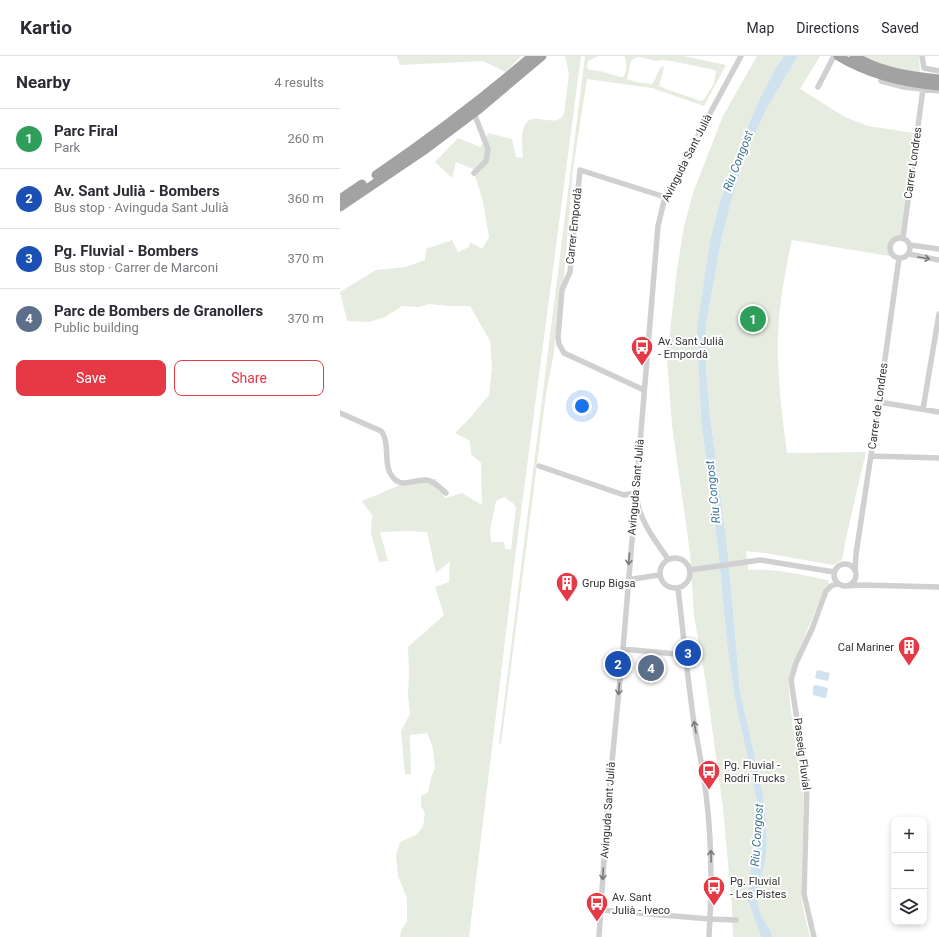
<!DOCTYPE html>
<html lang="en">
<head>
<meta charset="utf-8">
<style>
	:root { --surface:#fff; --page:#f2f2f3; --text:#2b2b33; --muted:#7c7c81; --line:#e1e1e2; --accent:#e63946 }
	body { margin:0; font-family:Roboto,sans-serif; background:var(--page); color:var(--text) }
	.controls { position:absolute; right:12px; bottom:12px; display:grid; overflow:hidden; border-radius:8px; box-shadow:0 2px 6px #0003 }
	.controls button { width:36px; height:36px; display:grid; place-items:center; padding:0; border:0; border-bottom:1px solid var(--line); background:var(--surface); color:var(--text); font:20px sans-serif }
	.you { position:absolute; left:242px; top:350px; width:14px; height:14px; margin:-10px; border:3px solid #fff; border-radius:50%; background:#1a73e8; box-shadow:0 0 0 6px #1a73e833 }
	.badge { display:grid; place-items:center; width:26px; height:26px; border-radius:50%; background:var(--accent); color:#fff; font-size:13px; font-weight:700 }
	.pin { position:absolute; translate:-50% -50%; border:2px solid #fff; box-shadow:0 1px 4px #0006 }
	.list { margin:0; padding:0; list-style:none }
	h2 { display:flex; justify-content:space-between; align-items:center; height:52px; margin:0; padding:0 16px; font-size:17px }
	h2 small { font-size:13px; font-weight:400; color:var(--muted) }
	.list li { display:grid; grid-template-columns:26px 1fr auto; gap:12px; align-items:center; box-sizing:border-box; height:60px; padding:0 16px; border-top:1px solid var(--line) }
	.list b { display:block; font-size:15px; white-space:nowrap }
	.list p { margin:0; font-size:13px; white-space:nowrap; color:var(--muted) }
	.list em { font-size:13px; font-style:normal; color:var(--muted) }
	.actions { display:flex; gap:8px; padding:12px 16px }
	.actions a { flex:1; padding:9px 0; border:1px solid var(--accent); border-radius:8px; text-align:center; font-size:14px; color:var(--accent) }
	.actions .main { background:var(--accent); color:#fff }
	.icon { flex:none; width:22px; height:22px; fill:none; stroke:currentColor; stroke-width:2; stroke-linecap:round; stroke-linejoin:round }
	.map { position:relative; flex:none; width:599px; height:881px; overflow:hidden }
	header { display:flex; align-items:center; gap:24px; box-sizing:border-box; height:56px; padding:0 20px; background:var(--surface); border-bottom:1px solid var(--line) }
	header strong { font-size:19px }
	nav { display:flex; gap:22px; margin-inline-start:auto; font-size:14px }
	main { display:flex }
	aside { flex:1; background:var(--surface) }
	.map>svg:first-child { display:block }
	.green { fill:#e6ecdf; fill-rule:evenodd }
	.water { fill:#cfe2ee }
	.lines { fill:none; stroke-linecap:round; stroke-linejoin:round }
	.minor { stroke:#d0d0d0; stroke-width:5.5 }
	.trunk { stroke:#a2a2a2; stroke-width:9 }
	.oneway { stroke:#7a7a7a }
	.labels { text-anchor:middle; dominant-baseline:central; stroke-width:4; stroke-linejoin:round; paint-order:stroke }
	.street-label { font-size:11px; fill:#333; stroke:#fff }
	.poi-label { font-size:11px; fill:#333; stroke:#fff; text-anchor:start }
	.water-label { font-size:12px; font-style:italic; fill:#3f7597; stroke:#fff }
</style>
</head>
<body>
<header>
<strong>Kartio</strong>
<nav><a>Map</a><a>Directions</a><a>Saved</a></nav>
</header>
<main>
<aside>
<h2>Nearby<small>4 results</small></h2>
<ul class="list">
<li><span class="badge" style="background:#2e9e5b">1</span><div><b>Parc Firal</b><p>Park</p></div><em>260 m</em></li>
<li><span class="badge" style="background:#1a4fb4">2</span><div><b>Av. Sant Julià - Bombers</b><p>Bus stop · Avinguda Sant Julià</p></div><em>360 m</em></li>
<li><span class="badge" style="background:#1a4fb4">3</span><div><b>Pg. Fluvial - Bombers</b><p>Bus stop · Carrer de Marconi</p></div><em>370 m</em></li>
<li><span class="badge" style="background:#5c6f8a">4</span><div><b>Parc de Bombers de Granollers</b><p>Public building</p></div><em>370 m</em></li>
</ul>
<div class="actions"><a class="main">Save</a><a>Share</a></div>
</aside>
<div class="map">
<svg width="599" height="881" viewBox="0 0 599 881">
	<rect width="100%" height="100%" fill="#fff"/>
	<!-- green -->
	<path class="green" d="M57,0H181L166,16L143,5L60,9Z
		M225,0H241L176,494L129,881H60L61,874L67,866V842L58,820L56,799L60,786L76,779L83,771L85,757L81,750V740L88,736L91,722L95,712L93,692L87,677L70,679L71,718H65L61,675L70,658L68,639L69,616L68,591L104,559L95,531L109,526L110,505L96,517L87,476L65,475L40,476L48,505L39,506L31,477L32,459L22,445L77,422L96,423L105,442L122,437L142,449L141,407L131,398L130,385L115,377L130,362L149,339L152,312L150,285L130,250H111L89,248L79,251L62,250L45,261L29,266L7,265L0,236L36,214L66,211L85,204L86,193L112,184L118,196L129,191L130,186L142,193L149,182L143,145L133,113L116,106L112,122L95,106L118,82L140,91L145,84L148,77L172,83L176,101L183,102C176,34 212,80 224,58L229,18ZM164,441L173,447L176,451L171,494L165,493L164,486H151L150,474L156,445Z
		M245,0H258L248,5L247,11L249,14L260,15L280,21H283C287,16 288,6 284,0H344L386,9L364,50L312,32L247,23L233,113L224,221L217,259L214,297L206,338L161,688L159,687ZM297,1L304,2L316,5L323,4L331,5L375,14L376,15L374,27L364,44L361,45L326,33L319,30L324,12L323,10C317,13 317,23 312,28L296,26L287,23L291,5Z
		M417,0H444L435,13L418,46L389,117L378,153L370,184L358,267L361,364L378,492L387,588L394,638L417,746V766L407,842L421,881H393L392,851L383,752L366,627L354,560L350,497L332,369L327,302L337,214L344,170L354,134L383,60Z
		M458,0H480L460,33L505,61L528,70L580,78L563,182L559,181L552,185L550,192L553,199L549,200L452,184C445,216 439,249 438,281C437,320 442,359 447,397L526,396L506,482L502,504L493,509L425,497L406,495L408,514C435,512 462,519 488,524L489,528L484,533L455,604L448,625L453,674L464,728L461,834L462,848L470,881H433C429,869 419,860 418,848C416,833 423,817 426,802C428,783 426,758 423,738L400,634L388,498L370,359L366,312V269L382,181L391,146L404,102L427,52Z
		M523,0H579L580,17L553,12Z"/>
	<!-- water -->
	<path class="water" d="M444,0H458L427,52L404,102L391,146L382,181L366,269V312L370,359L388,498L400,634L423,738C426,758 428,783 426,802C423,817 416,833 418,848C419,860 429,869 433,881H421L407,842L417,766V746L394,638L387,588L378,492L361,364L357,272L370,184L378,153L389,117L418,46L435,13Z
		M477,614L490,617L488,625L475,622Z
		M476,629L488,632L486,642H484L473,639V630Z"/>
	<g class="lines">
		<!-- minor -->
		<path class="minor" d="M582,0L584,12L599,15
			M541,25L564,31L599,35
			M478,31L494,0
			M134,117L146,105L148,93L134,57
			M550 192a10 10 0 1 1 20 0a10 10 0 1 1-20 0Z
			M563,182L583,33
			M570,189L599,193
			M569,198L599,204
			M304,334L224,297L219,288L218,281L222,234L230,216L240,114L325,141
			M539,346L599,356
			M583,353L599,258
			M0,357L41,375C43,377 44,380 45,383C48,394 45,407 50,417C60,435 71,423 86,424C94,425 101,432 106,437
			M531,400L599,402
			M199,410L284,439L295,437
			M297,444C301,467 315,484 328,503
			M320 517a15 15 0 1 1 30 0a15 15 0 1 1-30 0Z
			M494 519a11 11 0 1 1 22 0a11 11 0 1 1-22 0Z
			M350,514L420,504L494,516
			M515,515L516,498L539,346L559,202
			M287,526L293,523L319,519
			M507,530L522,529L599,531
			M338,532C343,575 347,617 353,660C357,686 363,712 366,738C372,785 372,833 369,881
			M283,593L346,599
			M261,854L370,863L396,864
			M259,881L267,757L283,593L318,170L325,141L401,0
			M474,881L464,838L467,730L451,624L456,607L472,573L486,535L491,530L497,528"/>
		<!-- trunk -->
		<path class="trunk" d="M498,0C529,19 563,27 599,30
			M514,0C542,16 568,20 599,23
			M36,119C90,82 142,43 192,0
			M0,143L22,128
			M0,151L86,93L138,54L202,0"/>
	</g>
	<!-- one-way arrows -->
	<defs><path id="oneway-shaft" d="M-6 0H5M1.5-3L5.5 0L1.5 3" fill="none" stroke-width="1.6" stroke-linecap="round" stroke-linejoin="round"/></defs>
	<g class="oneway">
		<use href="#oneway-shaft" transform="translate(584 202) rotate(9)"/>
		<use href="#oneway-shaft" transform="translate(289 503) rotate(95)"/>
		<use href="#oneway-shaft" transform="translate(279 633) rotate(95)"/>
		<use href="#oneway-shaft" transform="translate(355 671) rotate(-100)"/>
		<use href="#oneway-shaft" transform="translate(371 800) rotate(-91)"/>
		<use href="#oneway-shaft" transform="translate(263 818) rotate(93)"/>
	</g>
	<!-- icons -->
	<defs>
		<g id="bus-pin" transform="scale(1.15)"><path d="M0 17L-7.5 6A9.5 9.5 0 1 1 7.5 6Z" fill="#e63946" stroke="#fff"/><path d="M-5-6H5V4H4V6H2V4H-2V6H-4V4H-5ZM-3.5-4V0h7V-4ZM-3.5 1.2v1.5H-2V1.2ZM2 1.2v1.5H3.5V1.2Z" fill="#fff"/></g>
		<g id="building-pin" transform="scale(1.15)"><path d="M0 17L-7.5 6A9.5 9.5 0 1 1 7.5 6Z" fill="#e63946" stroke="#fff"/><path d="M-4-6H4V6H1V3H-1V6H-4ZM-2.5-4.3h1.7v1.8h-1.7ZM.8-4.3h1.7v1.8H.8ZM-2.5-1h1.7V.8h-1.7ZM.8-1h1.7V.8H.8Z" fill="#fff"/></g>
	</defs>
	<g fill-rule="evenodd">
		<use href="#bus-pin" x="302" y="291"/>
		<use href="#building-pin" x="227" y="527"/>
		<use href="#building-pin" x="569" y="591"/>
		<use href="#bus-pin" x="369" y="715"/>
		<use href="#bus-pin" x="374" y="831"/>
		<use href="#bus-pin" x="257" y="847"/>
	</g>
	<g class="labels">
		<!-- street labels -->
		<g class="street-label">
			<text transform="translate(347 102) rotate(-63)">Avinguda Sant Julià</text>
			<text transform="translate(573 107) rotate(-82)">Carrer Londres</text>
			<text transform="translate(234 170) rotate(-84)">Carrer Empordà</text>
			<text transform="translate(538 350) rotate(-82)">Carrer de Londres</text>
			<text transform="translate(296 431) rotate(-85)">Avinguda Sant Julià</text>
			<text transform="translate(462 698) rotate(83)">Passeig Fluvial</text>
			<text transform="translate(268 754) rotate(-86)">Avinguda Sant Julià</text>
		</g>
		<!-- poi labels -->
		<g class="poi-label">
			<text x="318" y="285">Av. Sant Julià<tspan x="318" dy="13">- Empordà</tspan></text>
			<text x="242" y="527">Grup Bigsa</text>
			<text x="554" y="591" text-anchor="end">Cal Mariner</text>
			<text x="384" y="709">Pg. Fluvial -<tspan x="384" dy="13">Rodri Trucks</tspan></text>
			<text x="390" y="825">Pg. Fluvial<tspan x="390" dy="13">- Les Pistes</tspan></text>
			<text x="272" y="841">Av. Sant<tspan x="272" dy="13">Julià - Iveco</tspan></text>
		</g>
		<!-- water labels -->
		<g class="water-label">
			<text transform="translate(398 105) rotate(-69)">Riu Congost</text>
			<text transform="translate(373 436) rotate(-96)">Riu Congost</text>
			<text transform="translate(417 779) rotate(-86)">Riu Congost</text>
		</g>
	</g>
</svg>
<div class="controls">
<button>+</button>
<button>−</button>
<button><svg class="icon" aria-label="layers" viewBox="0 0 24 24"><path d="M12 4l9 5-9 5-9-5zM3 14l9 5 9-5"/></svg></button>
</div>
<div class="you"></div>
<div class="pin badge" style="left:413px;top:263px;background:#2e9e5b">1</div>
<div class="pin badge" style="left:278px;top:608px;background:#1a4fb4">2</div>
<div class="pin badge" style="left:348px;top:597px;background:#1a4fb4">3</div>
<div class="pin badge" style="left:311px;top:612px;background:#5c6f8a">4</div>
</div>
</main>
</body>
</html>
